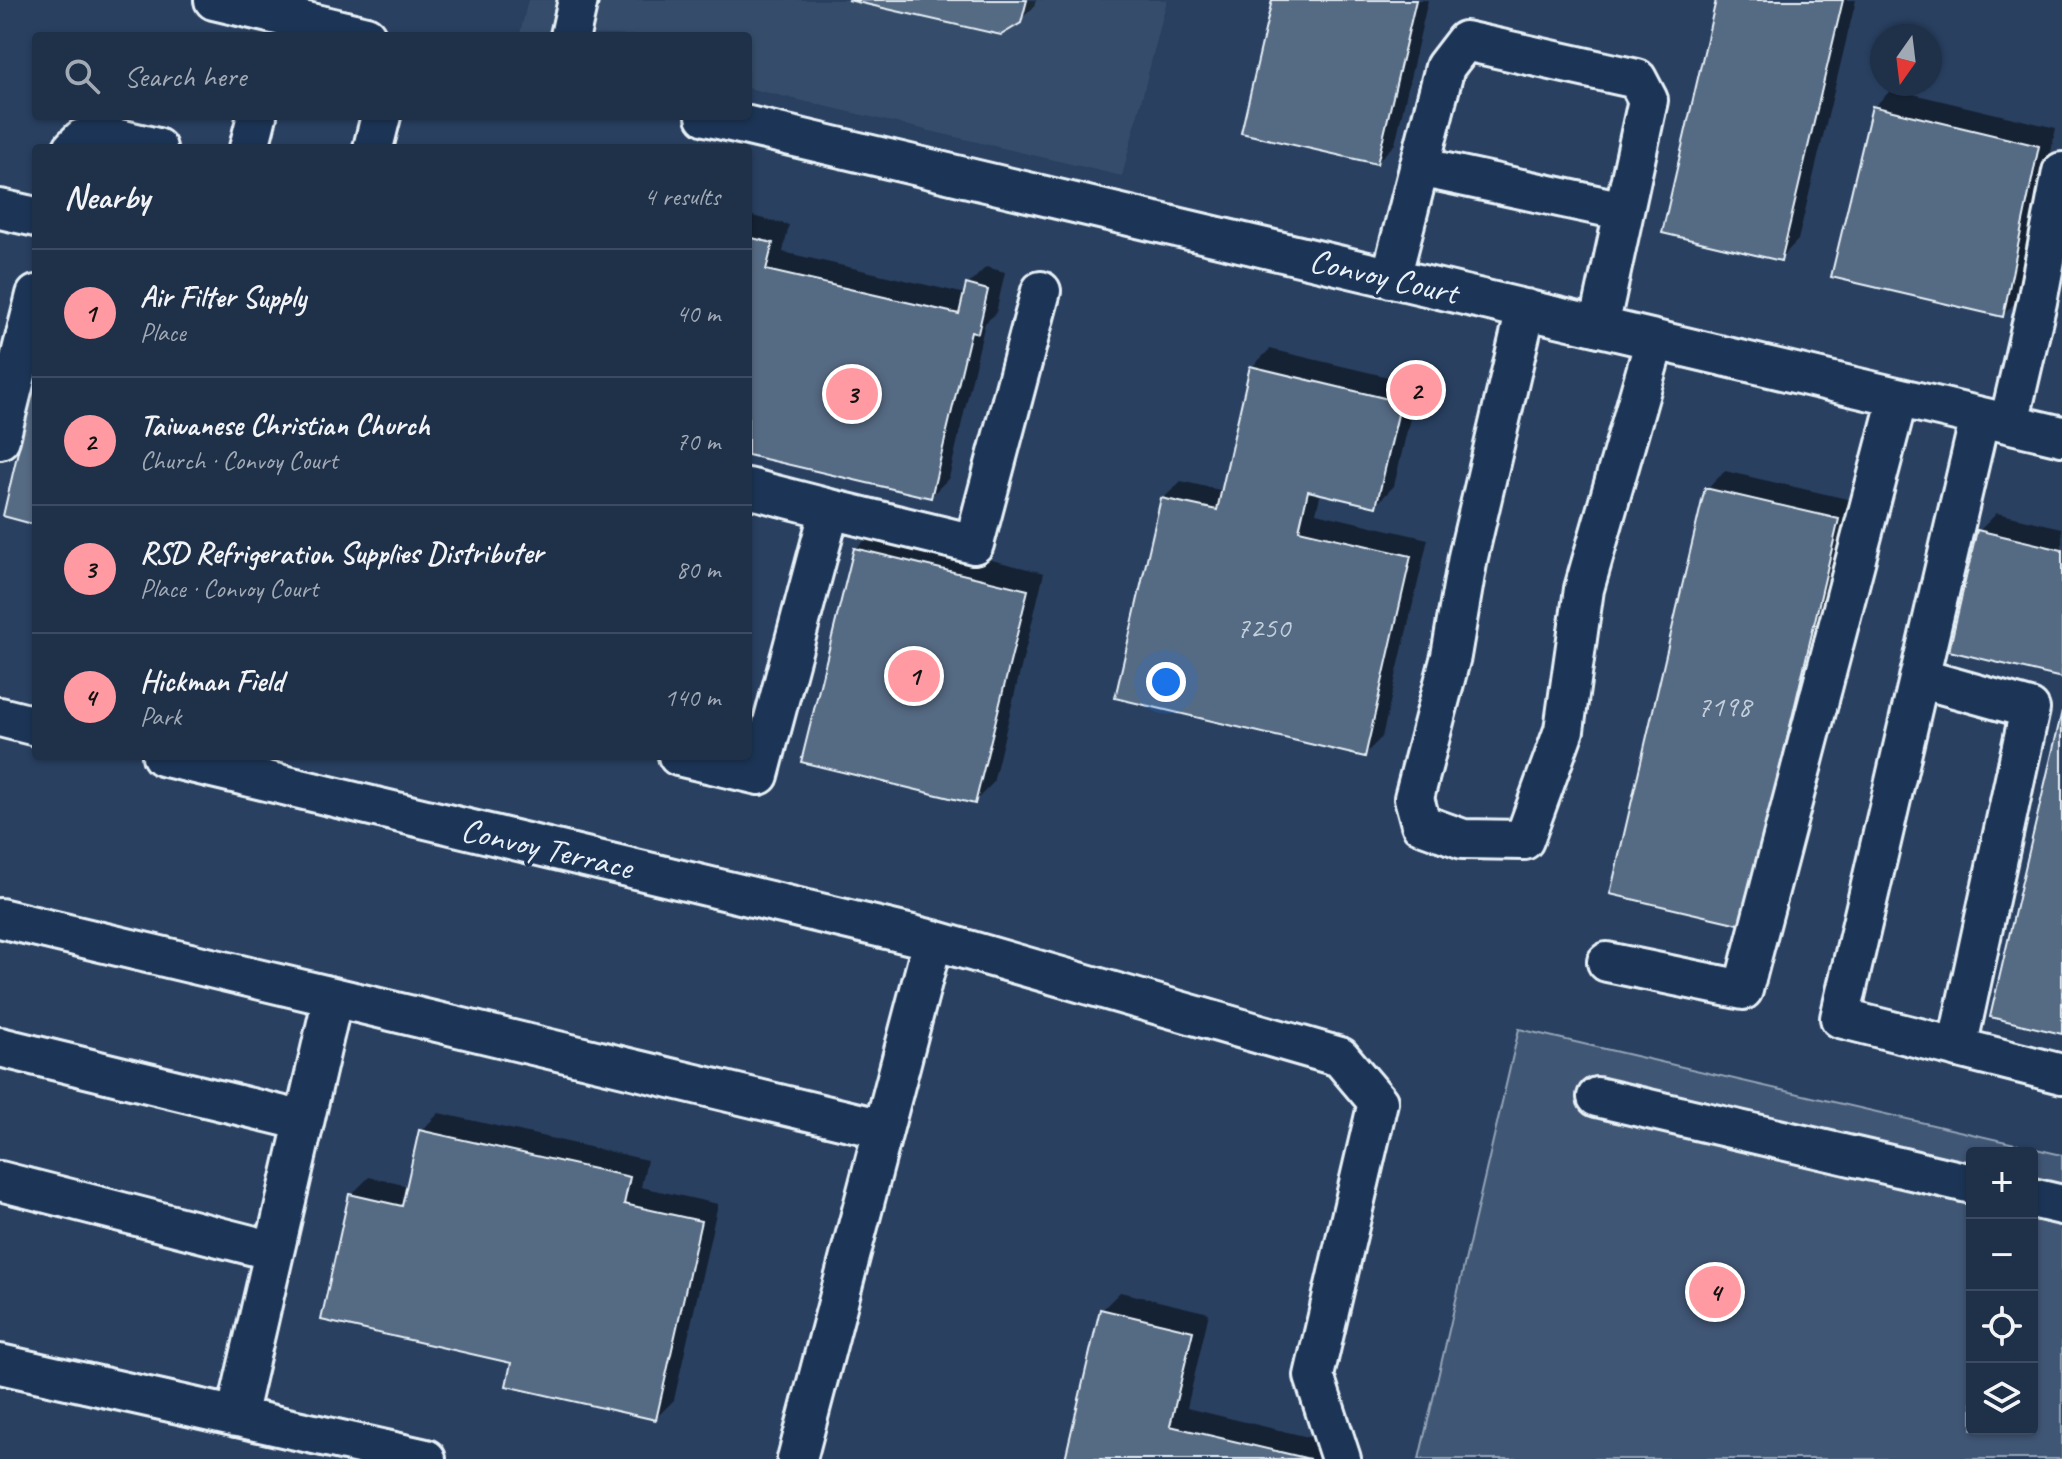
<!DOCTYPE html>
<html lang="en">
<head>
<meta charset="utf-8">
<style>
	:root { --surface:#1f3049; --page:#2c3c53; --text:#f1f3f6; --muted:#a1a9b4; --line:#3c4b61; --accent:#ff9aa2 }
	body { margin:0; font-family:Caveat,sans-serif; background:var(--page); color:var(--text) }
	.controls { position:absolute; right:24px; bottom:24px; display:grid; overflow:hidden; border-radius:8px; box-shadow:0 2px 6px #0004 }
	.controls button { width:72px; height:72px; display:grid; place-items:center; padding:0; border:0; border-bottom:2px solid var(--line); background:var(--surface); color:var(--text); font:40px sans-serif }
	.compass { position:absolute; left:1870px; top:24px; width:72px; height:72px; border-radius:50%; background:var(--surface); box-shadow:0 2px 6px #0004; rotate:194deg }
	.you { position:absolute; left:1166px; top:682px; width:28px; height:28px; margin:-20px; border:6px solid #fff; border-radius:50%; background:#1a73e8; box-shadow:0 0 0 12px #1a73e833 }
	.badge { display:grid; place-items:center; width:52px; height:52px; border-radius:50%; background:var(--accent); color:#111; font-size:26px; font-weight:700 }
	.pin { position:absolute; translate:-50% -50%; border:4px solid #fff; box-shadow:0 2px 8px #0006 }
	.list { margin:0; padding:0; list-style:none }
	h2 { display:flex; justify-content:space-between; align-items:center; height:104px; margin:0; padding:0 32px; font-size:34px }
	h2 small { font-size:26px; font-weight:400; color:var(--muted) }
	.list li { display:grid; grid-template-columns:52px 1fr auto; gap:24px; align-items:center; box-sizing:border-box; height:128px; padding:0 32px; border-top:2px solid var(--line) }
	.list b { display:block; font-size:30px; white-space:nowrap }
	.list p { margin:0; font-size:26px; white-space:nowrap; color:var(--muted) }
	.list em { font-size:26px; font-style:normal; color:var(--muted) }
	.icon { flex:none; width:44px; height:44px; fill:none; stroke:currentColor; stroke-width:2; stroke-linecap:round; stroke-linejoin:round }
	.map { position:relative; flex:none; width:2062px; height:1459px; overflow:hidden }
	.search { position:absolute; background:var(--surface); box-shadow:0 2px 6px #0004; left:32px; top:32px; width:720px; height:88px; display:flex; align-items:center; gap:20px; box-sizing:border-box; padding:0 28px; border-radius:8px; color:var(--muted); font-size:30px }
	.panel { position:absolute; background:var(--surface); box-shadow:0 2px 6px #0004; left:32px; top:144px; width:720px; height:616px; border-radius:8px }
	.map>svg:first-child { display:block }
	.built { fill:#364d6b }
	.green { fill:#415774; stroke:#94a4b6; stroke-width:2; fill-rule:evenodd }
	.shadow { fill:#0007 }
	.building { fill:#556a83; stroke:#e8f1f8; stroke-width:2 }
	.lines { fill:none; stroke-linecap:round; stroke-linejoin:round }
	.minor-casing { stroke:#e8f1f8; stroke-width:44 }
	.minor { stroke:#1d3557; stroke-width:38 }
	.labels { text-anchor:middle; dominant-baseline:central; stroke-width:7; stroke-linejoin:round; paint-order:stroke }
	.number-label { font-size:30px; fill:#c3cfdb }
	.street-label { font-size:34px; fill:#e8f1f8; stroke:#1d3557 }
</style>
</head>
<body>
<div class="map">
<svg width="2062" height="1459" viewBox="0 0 2062 1459">
	<rect width="100%" height="100%" fill="#294061"/>
	<filter id="ink" filterUnits="userSpaceOnUse"><feTurbulence type="fractalNoise" baseFrequency=".0125" numOctaves="2"/><feDisplacementMap in="SourceGraphic" scale="16" xChannelSelector="R" yChannelSelector="G"/><feConvolveMatrix kernelMatrix="1 2 1 2 8 2 1 2 1" color-interpolation-filters="sRGB"/></filter>
	<g filter="url(#ink)">
		<!-- built -->
		<path class="built" d="M528,0H1167L1122,176L748,88V36L520,34Z"/>
		<!-- green -->
		<path class="green" d="M1519,1029L2062,1155V1459H1419ZM1972,1153H2032V1429H1972Z"/>
		<!-- shadow -->
		<path class="shadow" d="M857,0H1036L1034,7L1019,21Z
			M1274,0H1428L1395,144L1377,162Z
			M1718,0H1856L1798,240L1780,259Z
			M1892,89L2056,128L2021,297L2003,315L1874,107Z
			M748,215L789,225L783,252L966,294L968,285L986,267L1005,272L996,313L985,323L949,478L931,496L748,453Z
			M1270,349L1418,384L1394,486L1376,505L1321,492L1316,513L1428,539L1382,737L1364,755L1163,499L1181,481L1224,491L1252,367Z
			M1725,471L1856,501L1761,905L1707,489Z
			M1997,513L2062,528V676L1979,531Z
			M874,531L1044,573L993,783L975,801L856,549Z
			M439,1113L647,1160L641,1187L718,1204L674,1400L656,1418L514,1362L351,1195L369,1177L408,1186L421,1131Z
			M1120,1292L1209,1313L1187,1408L1338,1444L1335,1459H1067L1102,1310Z"/>
		<!-- building -->
		<path class="building" d="M848,0H1027L1021,23L1001,35Z
			M1272,0H1416L1377,164L1241,133Z
			M1716,0H1843L1781,261L1662,233Z
			M1872,106L2039,146L2003,317L1831,277Z
			M748,237L773,243L766,270L959,314L966,284L988,290L978,333L971,331L931,498L748,455Z
			M1250,366L1401,402L1376,507L1308,491L1299,530L1411,556L1365,757L1115,698L1161,498L1217,510Z
			M36,373V525L3,516Z
			M1705,488L1839,519L1743,925L1610,894Z
			M1977,530L2062,550V678L1949,651Z
			M854,548L1028,590L975,804L801,762Z
			M2062,711V1034L1990,1017Z
			M419,1130L630,1177L624,1204L701,1221L656,1420L506,1386L511,1363L321,1320L349,1194L402,1206Z
			M1100,1309L1193,1331L1170,1426L1310,1459H1065Z"/>
		<g class="lines">
			<!-- minor casing -->
			<g class="minor-casing">
				<path id="minor" d="M214,0L366,36
					M570,36L578,0
					M706,116L2062,436
					M73,148L82,139L98,134L157,148
					M249,148L257,116
					M373,148L381,116
					M1419,167L1624,211
					M0,209L36,217
					M1391,278L1445,67L1465,41L1637,79L1648,100L1599,327
					M1526,309L1468,557L1451,656L1414,798L1421,824L1463,839L1524,840L1564,730L1584,589L1655,340
					M1980,417L1840,1018L2062,1074
					M2009,423L2037,302L2062,172
					M0,439L36,295
					M748,488L830,509
					M1919,678L2030,709L1957,1048
					M0,717L36,726
					M162,756L933,940L1340,1057L1378,1102L1314,1376L1341,1459
					M678,756L759,775L830,509L974,544L1041,291
					M0,918L333,997L236,1417
					M1607,962L1743,990L1898,398
					M333,997L883,1129
					M0,1047L304,1121
					M1597,1097L1972,1184
					M0,1181L274,1251
					M2032,1198L2062,1205
					M0,1364L426,1459
					M797,1459L933,940"/>
			</g>
			<!-- minor -->
			<use href="#minor" class="minor"/>
		</g>
	</g>
	<g class="labels">
		<!-- number labels -->
		<g class="number-label">
			<text x="1263" y="627">7250</text>
			<text x="1724" y="706">7198</text>
		</g>
		<!-- street labels -->
		<g class="street-label">
			<text transform="translate(1384 276) rotate(13)">Convoy Court</text>
			<text transform="translate(547 848) rotate(13)">Convoy Terrace</text>
		</g>
	</g>
</svg>
<div class="controls">
<button>+</button>
<button>−</button>
<button><svg class="icon" aria-label="locate" viewBox="0 0 24 24"><circle cx="12" cy="12" r="6"/><path d="M12 2v4M12 18v4M2 12h4M18 12h4"/></svg></button>
<button><svg class="icon" aria-label="layers" viewBox="0 0 24 24"><path d="M12 4l9 5-9 5-9-5zM3 14l9 5 9-5"/></svg></button>
</div>
<svg class="compass" viewBox="-18 -18 36 36"><path d="M0-13l5 13h-10z" fill="#e53935"/><path d="M0 13l5-13h-10z" fill="#a1a9b4"/></svg>
<div class="you"></div>
<div class="pin badge" style="left:914px;top:676px">1</div>
<div class="pin badge" style="left:1416px;top:390px">2</div>
<div class="pin badge" style="left:852px;top:394px">3</div>
<div class="pin badge" style="left:1715px;top:1292px">4</div>
<div class="search"><svg class="icon" aria-label="search" viewBox="0 0 24 24"><circle cx="10" cy="10" r="6"/><path d="M15 15l6 6"/></svg>Search here</div>
<section class="panel">
<h2>Nearby<small>4 results</small></h2>
<ul class="list">
<li><span class="badge">1</span><div><b>Air Filter Supply</b><p>Place</p></div><em>40 m</em></li>
<li><span class="badge">2</span><div><b>Taiwanese Christian Church</b><p>Church · Convoy Court</p></div><em>70 m</em></li>
<li><span class="badge">3</span><div><b>RSD Refrigeration Supplies Distributer</b><p>Place · Convoy Court</p></div><em>80 m</em></li>
<li><span class="badge">4</span><div><b>Hickman Field</b><p>Park</p></div><em>140 m</em></li>
</ul>
</section>
</div>
</body>
</html>
